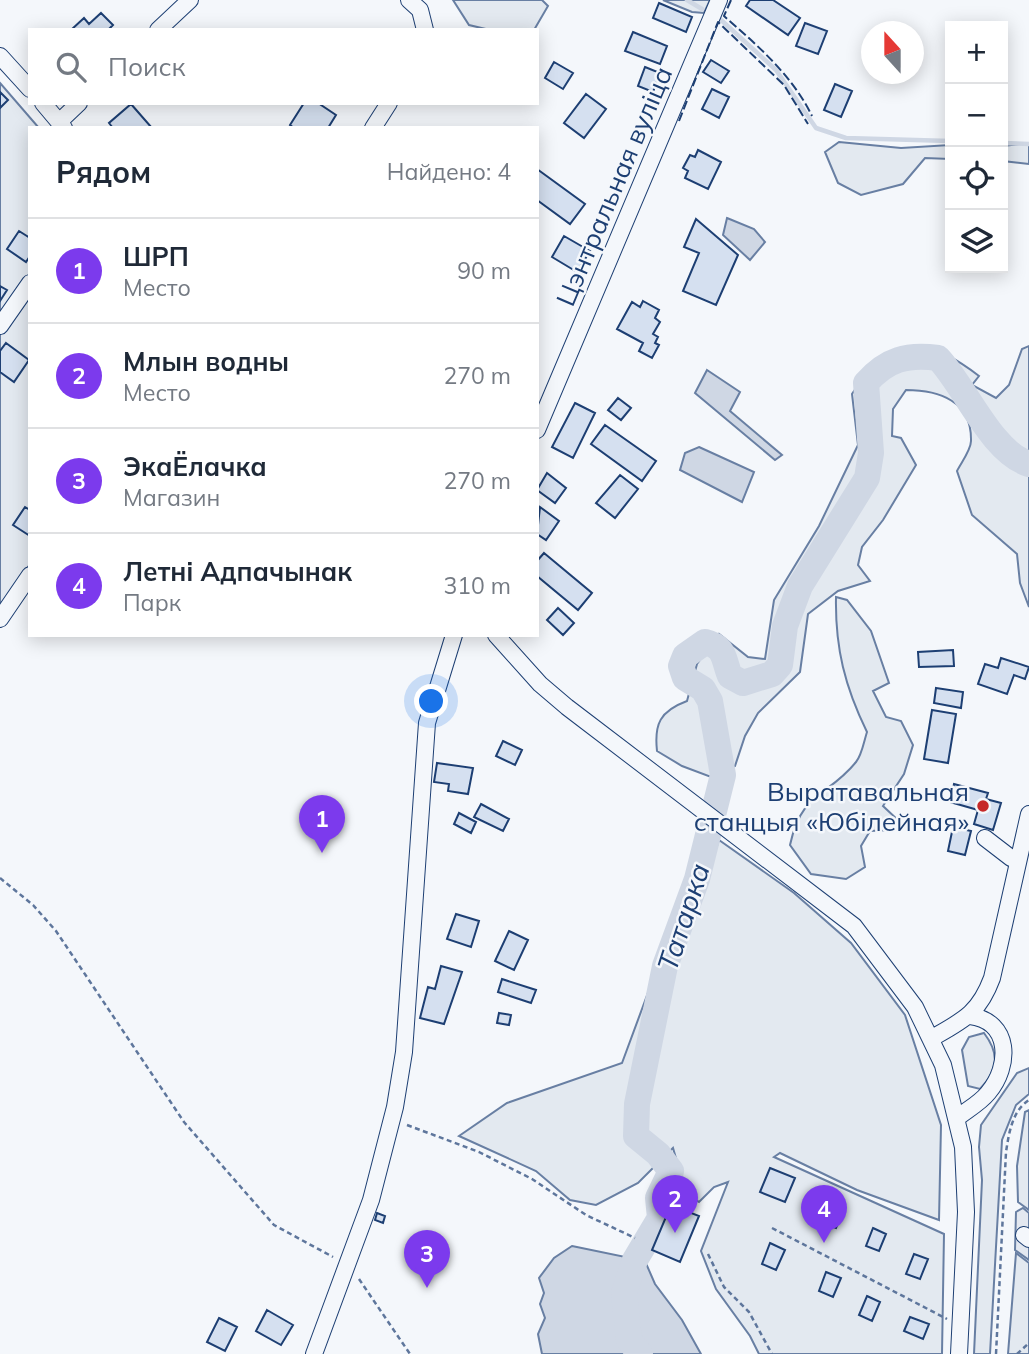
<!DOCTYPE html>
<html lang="ru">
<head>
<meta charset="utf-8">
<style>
	:root { --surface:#fff; --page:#f6f6f7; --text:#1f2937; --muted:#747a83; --line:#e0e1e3; --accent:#7c3aed }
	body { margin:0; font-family:Mulish,sans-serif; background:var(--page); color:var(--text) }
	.controls { position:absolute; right:21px; top:21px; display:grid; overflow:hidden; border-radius:0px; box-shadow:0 4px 18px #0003 }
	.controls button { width:63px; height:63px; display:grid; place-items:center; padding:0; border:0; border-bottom:2px solid var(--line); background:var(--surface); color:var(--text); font:35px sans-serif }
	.compass { position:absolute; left:861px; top:21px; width:63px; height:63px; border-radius:50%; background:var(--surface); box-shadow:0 4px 18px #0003; rotate:339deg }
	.you { position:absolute; left:432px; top:702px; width:24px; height:24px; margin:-18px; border:5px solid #fff; border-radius:50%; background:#1a73e8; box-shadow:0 0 0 10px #1a73e833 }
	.badge { display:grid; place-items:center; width:46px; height:46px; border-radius:50%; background:var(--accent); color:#fff; font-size:23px; font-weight:700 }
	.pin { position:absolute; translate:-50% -58px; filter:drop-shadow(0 2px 4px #0008) }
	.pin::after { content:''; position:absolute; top:37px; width:24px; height:21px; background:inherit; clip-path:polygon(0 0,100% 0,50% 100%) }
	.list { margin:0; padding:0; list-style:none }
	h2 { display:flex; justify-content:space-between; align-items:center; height:91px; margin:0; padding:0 28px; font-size:30px }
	h2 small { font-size:23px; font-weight:400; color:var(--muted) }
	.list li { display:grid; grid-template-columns:46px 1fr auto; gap:21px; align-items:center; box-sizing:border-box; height:105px; padding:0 28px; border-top:2px solid var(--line) }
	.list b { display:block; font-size:26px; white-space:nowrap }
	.list p { margin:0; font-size:23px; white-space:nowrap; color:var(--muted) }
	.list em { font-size:23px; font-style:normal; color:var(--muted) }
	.icon { flex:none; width:38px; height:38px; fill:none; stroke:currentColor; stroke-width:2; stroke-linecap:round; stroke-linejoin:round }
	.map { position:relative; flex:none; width:1029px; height:1354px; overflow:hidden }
	.search { position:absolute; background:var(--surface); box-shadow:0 4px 18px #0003; left:28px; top:28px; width:511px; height:77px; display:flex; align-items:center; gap:18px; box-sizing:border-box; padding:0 24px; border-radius:0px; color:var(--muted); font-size:26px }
	.panel { position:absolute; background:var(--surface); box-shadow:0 4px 18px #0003; left:28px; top:126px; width:511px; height:511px; border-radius:0px }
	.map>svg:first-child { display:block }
	.green { fill:#e3e9f0; stroke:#687fa3; stroke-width:2 }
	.parking { fill:#e3e8f0; stroke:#687fa3; stroke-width:2 }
	.water { fill:#cfd7e4; stroke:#687fa3; stroke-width:2 }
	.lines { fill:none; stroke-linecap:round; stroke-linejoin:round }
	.stream { stroke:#cfd7e4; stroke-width:4.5 }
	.river { stroke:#cfd7e4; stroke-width:26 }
	.building { fill:#d5e0f0; stroke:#1d3f73; stroke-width:2 }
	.minor-casing { stroke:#1d3f73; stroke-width:18 }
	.path { stroke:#5e769c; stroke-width:2.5; stroke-dasharray:5 3.5; stroke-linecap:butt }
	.minor { stroke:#f4f7fb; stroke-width:16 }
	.fence { stroke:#1d3f73; stroke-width:2; stroke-dasharray:9 3.5; stroke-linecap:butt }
	.poi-dot { fill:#c62828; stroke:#f4f7fb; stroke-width:2.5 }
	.labels { text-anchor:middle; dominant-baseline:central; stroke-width:5; stroke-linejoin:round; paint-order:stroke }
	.street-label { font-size:26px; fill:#1d3f73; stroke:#f4f7fb }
	.poi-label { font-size:26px; fill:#1d3f73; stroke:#f4f7fb; text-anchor:end }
	.water-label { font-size:28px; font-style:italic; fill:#1d3f73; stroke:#f4f7fb }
</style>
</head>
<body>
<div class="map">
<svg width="1029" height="1354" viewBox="0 0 1029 1354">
	<rect width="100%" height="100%" fill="#f4f7fb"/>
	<!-- green -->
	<path class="green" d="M453,0H542L548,6L534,30H490L469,25Z
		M663,0H710L704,13L692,12Z
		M0,83L39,128H30V564L0,609Z
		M839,142L901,148L950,145V159L925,158L903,184L861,195L838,183L825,152Z
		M1029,143V164L1003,161V146Z
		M918,345C940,349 961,362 979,376L972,385L996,398L1009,385L1022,349L1029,346V607L1020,583L1017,554L972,515L957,471C961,463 971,450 971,441C972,401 939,390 906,390L893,409L892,436L901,438L916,465L883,520L862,547L858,565L870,581L838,591L808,614L800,672L758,713L745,736L735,766L711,777L682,766L657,751C654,724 660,711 687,701L697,664L719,634L748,657L765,659L774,600L819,526L858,445L852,394L875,360Z
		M836,597L847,600L871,631L889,683L873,691L886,717L901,721L913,745L904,774L883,806L899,821L891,830L870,831L861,846L865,867L846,879L811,874L790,845C802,790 827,798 856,762C862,755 864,741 867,732C845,687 835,648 836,597Z
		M719,840L794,893L851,943L905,1015L941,1125L939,1220L857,1190L780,1153L774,1157L944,1234L942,1354H759L750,1336L716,1289L701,1251L728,1182L714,1187L699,1202L686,1193L673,1148L638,1183L596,1205L570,1200L536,1171L459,1136L507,1103L622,1063L669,936L680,955Z
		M984,1033C1000,1054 998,1070 980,1089L968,1086L962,1050L969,1037Z
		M1029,1068V1094L1016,1105L1002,1140L990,1354H974L982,1180L979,1147L981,1125L1017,1073Z
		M1029,1110V1210L1018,1202L1017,1166L1025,1112Z
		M1016,1253L1029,1263V1354H1008Z"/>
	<!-- parking -->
	<path class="parking" d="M1023,1208L1029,1213V1260L1015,1250L1016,1212Z"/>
	<!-- water -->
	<path class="water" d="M727,218L754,229L765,242L750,260L723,235Z
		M707,370L740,392L730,411L782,455L775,460L695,393Z
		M699,447L754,472L742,502L680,470L685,453Z
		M572,1246L645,1261L655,1284L682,1320L701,1354H542L538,1334L545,1318L540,1304L544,1293L539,1278L554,1258Z"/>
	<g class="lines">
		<!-- stream -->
		<path class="stream" d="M687,0L702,9
			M720,19L776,70L816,128L846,138L950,141
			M1003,143L1029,144"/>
		<!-- river -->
		<path class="river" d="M640,1354L629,1340L624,1293L635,1260L660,1218L658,1198L671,1171L658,1154L636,1136L637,1104L665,966L697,879L723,775L710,701L703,689L685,678L681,666L685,656L705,642C726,647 723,659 730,676L743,683L772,674L780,665L785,626L800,586L867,478L871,453L866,383C887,359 907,354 938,358C965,386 991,452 1029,464"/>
	</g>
	<!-- building -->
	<path class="building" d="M750,0H773L800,18L788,35L746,6Z
		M659,3L692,17L686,32L653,18Z
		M101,13L113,25L108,30H71L84,18L89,24Z
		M805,23L827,31L818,54L796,46Z
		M633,32L667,46L660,64L625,51Z
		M711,60L729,71L721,83L703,72Z
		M554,62L573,73L563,89L545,78Z
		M645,67L660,73L653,92L638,86Z
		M835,84L852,91L841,117L824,110Z
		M712,89L729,97L719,118L702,109Z
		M0,92L8,100L0,108Z
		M586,94L606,109L584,138L564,123Z
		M304,103H318L336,115L328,128H294L290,125Z
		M131,104L152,128H113L109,123Z
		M698,150L721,162L708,189L685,178L688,171L683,168L690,155L695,157Z
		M537,169L585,204L570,224L537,200Z
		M696,219L738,255L716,305L683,291L699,253L684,247Z
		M19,231L30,238V256L26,262L7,249Z
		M564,236L590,251L577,272L552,257Z
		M0,286L7,290L0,301Z
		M643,301L659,310L655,318L660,322L653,334L658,337L655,343L659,345L652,358L639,351L643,343L617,329L632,302L640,307Z
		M6,343L29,360L14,382L0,372V351Z
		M618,398L631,408L621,420L608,410Z
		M575,403L595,413L573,458L552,447Z
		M605,425L656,461L642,481L591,444Z
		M547,473L566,488L555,503L537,490Z
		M620,475L638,489L615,518L596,503Z
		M25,507L30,510V536L13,525Z
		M540,507L559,521L546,540L537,534Z
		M544,553L592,593L578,610L537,576V561Z
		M558,608L574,623L563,635L547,620Z
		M953,650L954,666L919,667L918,652Z
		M1001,658L1029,667L1025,679L1014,675L1007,694L978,684L985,664L998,668Z
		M936,688L963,692L961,708L934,703Z
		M932,710L956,714L948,763L924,759Z
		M503,741L522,750L515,765L496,756Z
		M437,763L473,768L468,794L448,791L449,784L434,782Z
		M954,784L988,793L986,799L1001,803L993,830L974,824L978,810L950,802Z
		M481,804L509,819L503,831L474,817Z
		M459,813L476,822L471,833L454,824Z
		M953,827L971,831L965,855L948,851Z
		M456,914L479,921L471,947L447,939Z
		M509,931L528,940L514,970L495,961Z
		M441,966L462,972L444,1024L420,1018L428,987L435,989Z
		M502,979L536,990L531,1003L498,992Z
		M499,1013L511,1015L509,1025L497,1023Z
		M770,1168L795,1178L785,1202L760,1192Z
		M671,1205L699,1216L680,1262L652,1250Z
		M829,1208L842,1213L836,1228L823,1223Z
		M377,1213L385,1216L383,1223L375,1220Z
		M873,1228L886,1234L879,1251L866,1246Z
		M770,1243L785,1250L776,1270L762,1264Z
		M914,1254L928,1259L920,1279L906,1274Z
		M826,1272L841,1278L833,1297L819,1291Z
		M867,1296L880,1302L872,1321L859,1315Z
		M267,1310L293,1325L281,1345L256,1331Z
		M910,1317L929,1324L923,1339L904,1331Z
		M219,1318L237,1327L225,1351L207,1342Z"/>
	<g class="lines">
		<!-- minor casing -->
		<g class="minor-casing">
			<path id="minor" d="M409,0L420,10L425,30
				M158,30L190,0
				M0,56L30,89
				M43,103L64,128
				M59,122L79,103
				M373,128L389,103
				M0,326L30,283
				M537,430L719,0
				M0,619L30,575
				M496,635L540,684L567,707L854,926L915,1007L943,1065L963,1147L966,1212L959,1354
				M985,838L1011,858L1018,859
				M932,1038C964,1020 979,1013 992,978L1029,814
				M957,1118C967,1110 980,1103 988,1093C1011,1066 1011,1021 970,1016
				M1024,1235L1029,1239
				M314,1354L371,1200L395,1107L404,1052L427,723L454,635"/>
		</g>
		<!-- path -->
		<path class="path" d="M0,878L33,905L56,931L184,1122L274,1225L333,1257
			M407,1125L479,1152L532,1179L586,1215L635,1238
			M772,1228L947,1319
			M708,1254L724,1287L749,1312L772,1354
			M359,1279L410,1354
			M996,1354L1006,1152C1009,1133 1012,1111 1029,1100
			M1017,1354L1029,1343"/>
		<!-- minor -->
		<use href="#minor" class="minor"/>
		<!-- fence -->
		<path class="fence" d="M731,0L724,16C757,45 792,75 812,116
			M679,121L718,22L784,85L808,124"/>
	</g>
	<!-- markers -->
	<circle class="poi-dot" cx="983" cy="806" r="7"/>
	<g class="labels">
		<!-- street labels -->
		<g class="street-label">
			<text transform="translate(614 186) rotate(-67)">Цэнтральная вуліца</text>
		</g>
		<!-- poi labels -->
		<g class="poi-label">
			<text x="969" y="791">Выратавальная<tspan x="969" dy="30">станцыя «Юбілейная»</tspan></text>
		</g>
		<!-- water labels -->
		<g class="water-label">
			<text transform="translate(683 917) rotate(-72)">Татарка</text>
		</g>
	</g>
</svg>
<div class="controls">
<button>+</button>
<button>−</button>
<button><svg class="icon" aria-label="locate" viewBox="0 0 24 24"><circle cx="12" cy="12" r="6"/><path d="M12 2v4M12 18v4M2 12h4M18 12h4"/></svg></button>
<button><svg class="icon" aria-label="layers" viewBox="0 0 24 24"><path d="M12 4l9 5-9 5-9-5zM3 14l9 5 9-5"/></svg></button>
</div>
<svg class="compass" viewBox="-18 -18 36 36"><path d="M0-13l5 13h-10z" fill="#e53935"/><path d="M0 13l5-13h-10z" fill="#747a83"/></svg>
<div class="you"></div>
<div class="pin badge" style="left:322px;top:853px">1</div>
<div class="pin badge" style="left:675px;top:1233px">2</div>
<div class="pin badge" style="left:427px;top:1288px">3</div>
<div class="pin badge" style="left:824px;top:1243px">4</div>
<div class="search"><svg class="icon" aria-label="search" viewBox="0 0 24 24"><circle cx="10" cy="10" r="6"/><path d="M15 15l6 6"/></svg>Поиск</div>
<section class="panel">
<h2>Рядом<small>Найдено: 4</small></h2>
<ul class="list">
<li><span class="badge">1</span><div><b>ШРП</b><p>Место</p></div><em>90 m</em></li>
<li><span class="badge">2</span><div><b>Млын водны</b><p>Место</p></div><em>270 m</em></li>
<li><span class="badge">3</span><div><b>ЭкаЁлачка</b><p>Магазин</p></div><em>270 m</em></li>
<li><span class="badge">4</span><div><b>Летні Адпачынак</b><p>Парк</p></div><em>310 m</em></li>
</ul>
</section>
</div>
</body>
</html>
